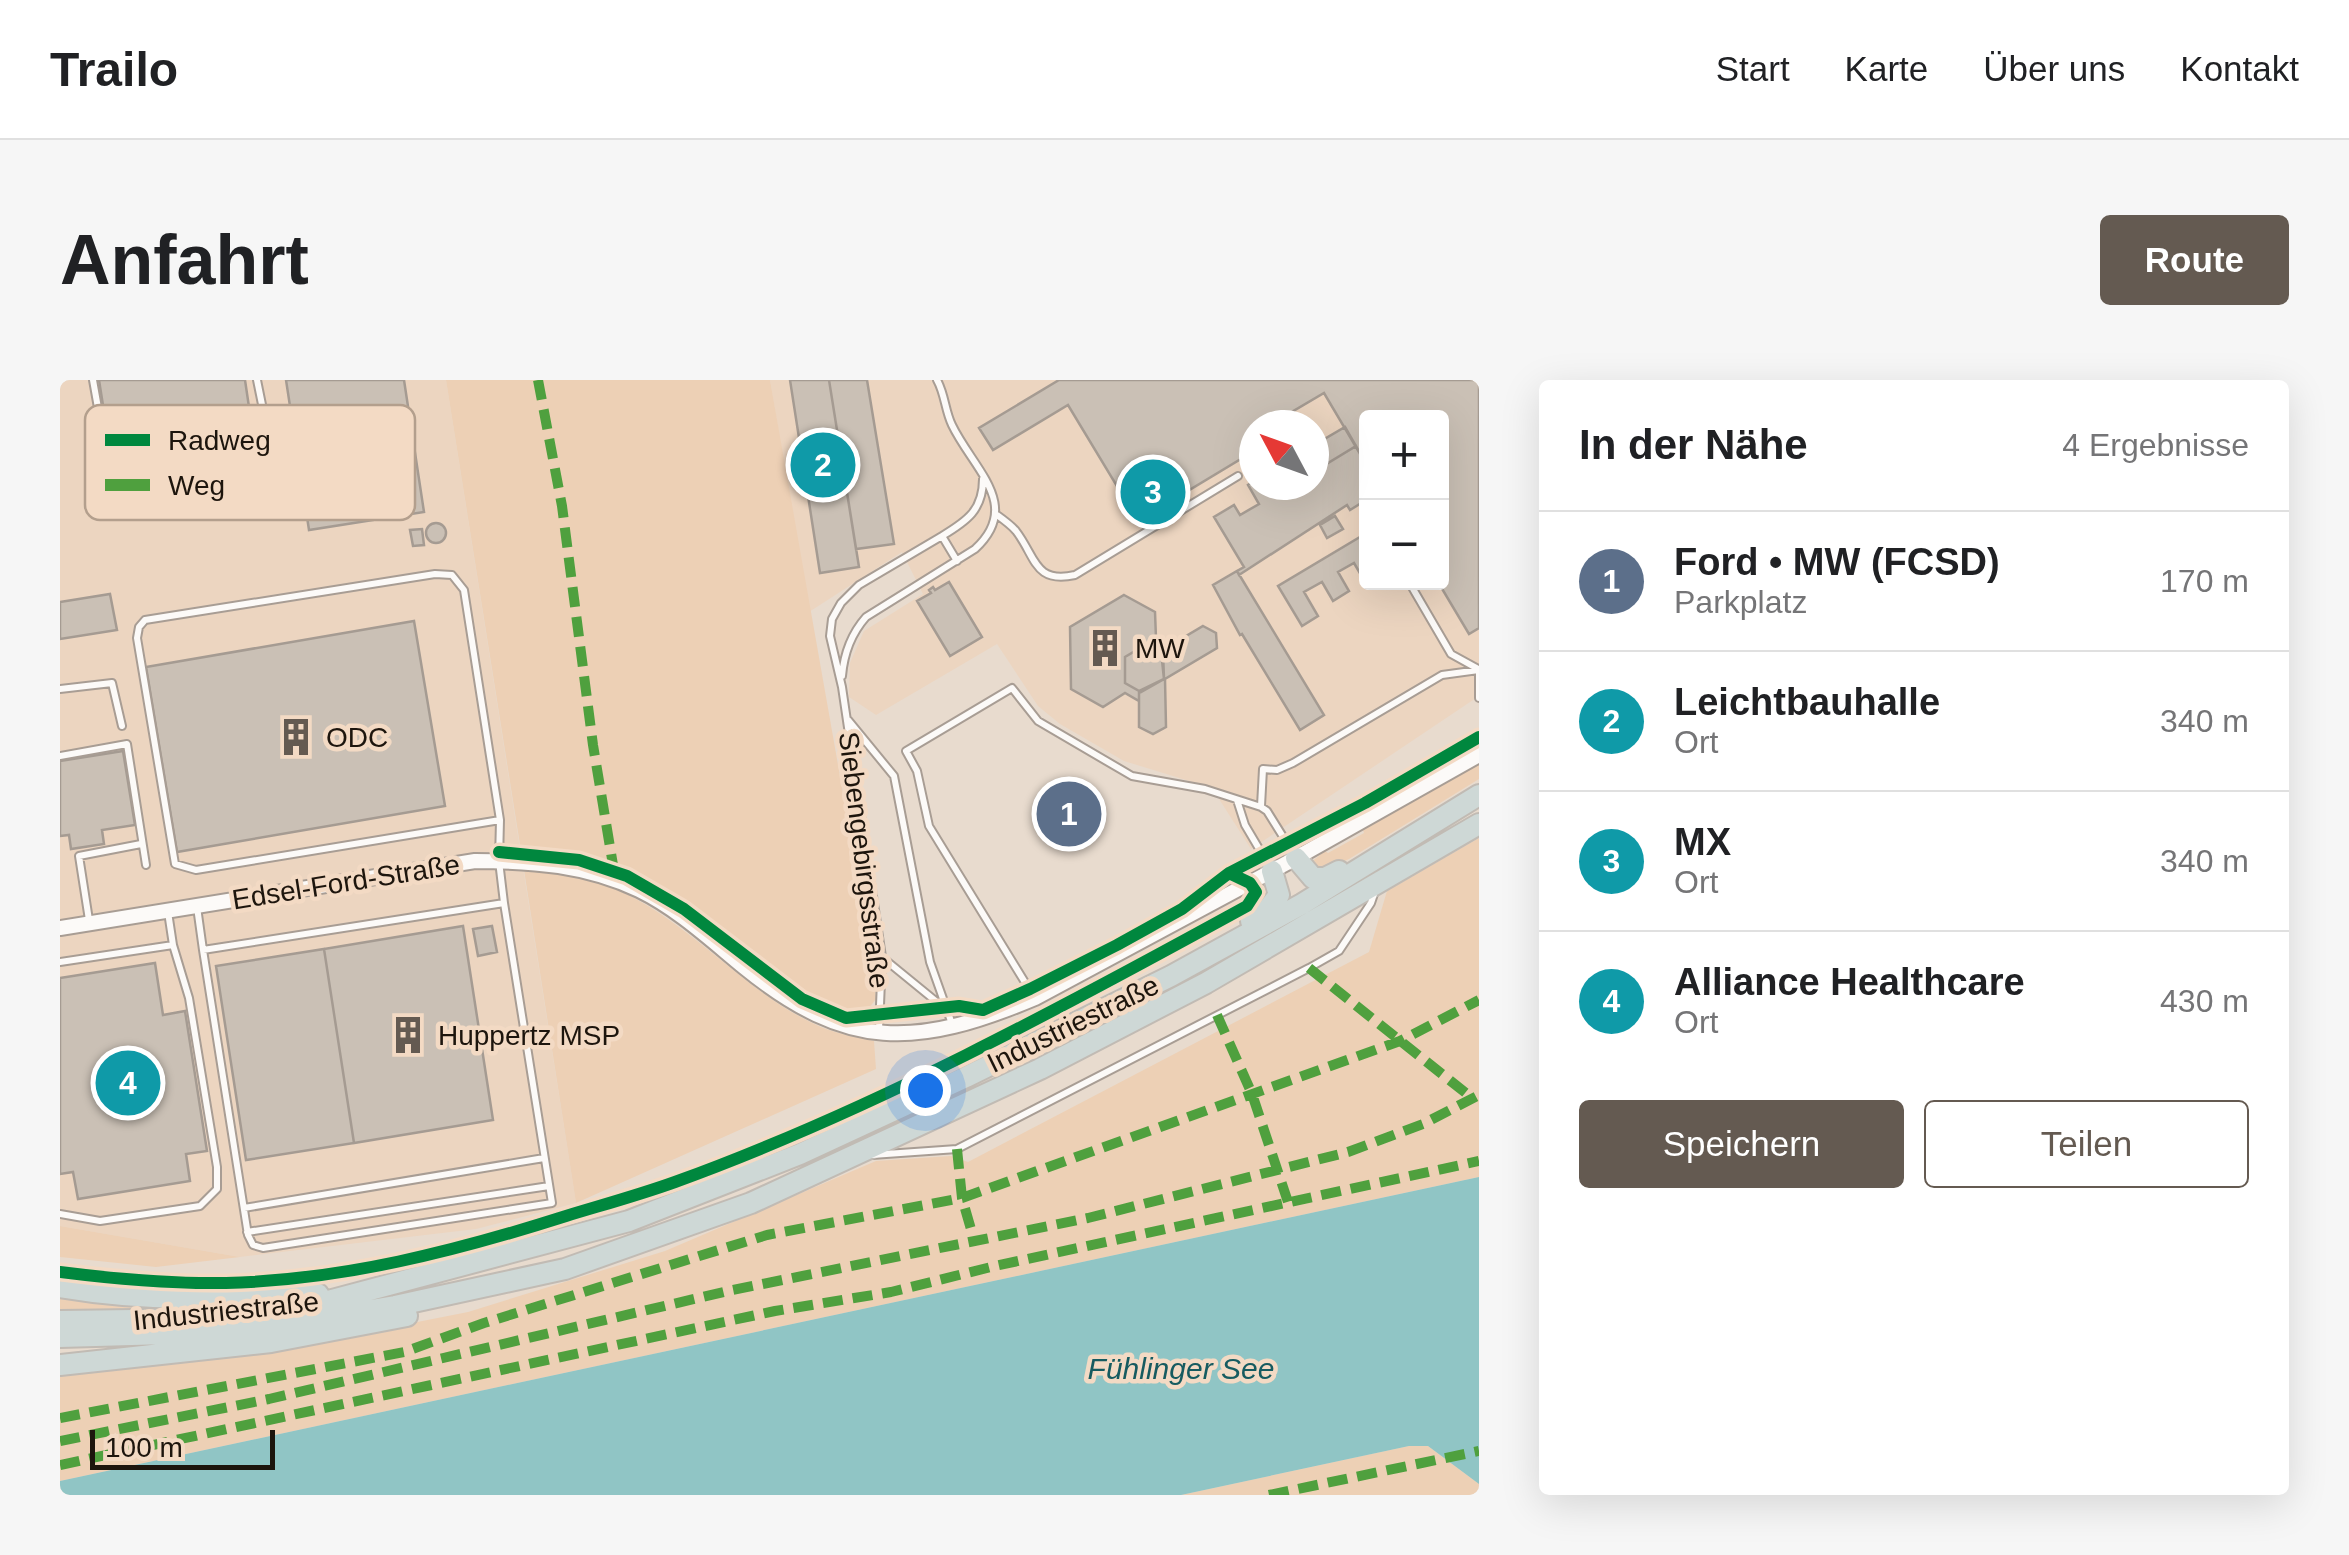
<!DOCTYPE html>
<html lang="de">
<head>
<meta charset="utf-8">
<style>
	:root { --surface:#fff; --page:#f6f6f6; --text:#202124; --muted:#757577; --line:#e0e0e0; --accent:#645a51 }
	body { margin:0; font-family:Arial,sans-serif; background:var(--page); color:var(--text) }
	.controls { position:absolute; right:30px; top:30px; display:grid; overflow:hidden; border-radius:10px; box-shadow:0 10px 40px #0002 }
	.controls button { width:90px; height:90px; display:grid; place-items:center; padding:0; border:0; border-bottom:2px solid var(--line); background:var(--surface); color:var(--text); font:50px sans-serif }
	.compass { position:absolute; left:1179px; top:30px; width:90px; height:90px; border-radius:50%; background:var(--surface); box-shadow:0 10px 40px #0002; rotate:311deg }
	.scale { position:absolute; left:30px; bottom:25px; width:185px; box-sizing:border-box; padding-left:10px; border:5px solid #1d150d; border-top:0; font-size:28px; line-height:35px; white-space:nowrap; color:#1d150d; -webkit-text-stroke:8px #f3dac4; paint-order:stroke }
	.you { position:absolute; left:865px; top:710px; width:35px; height:35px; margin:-25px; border:8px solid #fff; border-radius:50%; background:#1a73e8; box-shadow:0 0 0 15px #1a73e833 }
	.badge { display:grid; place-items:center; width:65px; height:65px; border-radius:50%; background:var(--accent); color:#fff; font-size:32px; font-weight:700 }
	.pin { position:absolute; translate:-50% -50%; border:5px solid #fff; box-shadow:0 2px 10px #0006 }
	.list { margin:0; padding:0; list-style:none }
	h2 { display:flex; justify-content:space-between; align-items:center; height:130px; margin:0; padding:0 40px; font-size:42px }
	h2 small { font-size:32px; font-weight:400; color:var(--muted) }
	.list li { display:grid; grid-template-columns:65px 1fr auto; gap:30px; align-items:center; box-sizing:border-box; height:140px; padding:0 40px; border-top:2px solid var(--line) }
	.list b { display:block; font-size:38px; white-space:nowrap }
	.list p { margin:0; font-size:32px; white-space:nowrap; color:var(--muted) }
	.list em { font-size:32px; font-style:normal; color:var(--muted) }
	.actions { display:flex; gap:20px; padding:30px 40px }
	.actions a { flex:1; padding:22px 0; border:2px solid var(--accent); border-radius:10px; text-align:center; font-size:35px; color:var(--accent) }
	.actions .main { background:var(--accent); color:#fff }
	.map { position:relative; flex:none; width:1419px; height:1115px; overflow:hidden; border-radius:10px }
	header { display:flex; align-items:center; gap:60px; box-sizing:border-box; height:140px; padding:0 50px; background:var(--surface); border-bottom:2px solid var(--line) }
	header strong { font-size:48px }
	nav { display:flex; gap:55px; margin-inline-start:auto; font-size:35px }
	.intro { display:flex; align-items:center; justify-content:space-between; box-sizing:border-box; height:240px; padding:0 60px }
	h1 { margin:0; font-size:70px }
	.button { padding:25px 45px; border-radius:10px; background:var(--accent); color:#fff; font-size:35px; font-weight:700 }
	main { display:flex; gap:60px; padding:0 60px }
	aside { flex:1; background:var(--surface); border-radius:10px; box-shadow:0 10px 40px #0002 }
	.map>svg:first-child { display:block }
	.built { fill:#ecd5c0; fill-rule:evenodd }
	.green { fill:#edd0b5 }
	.water { fill:#90c5c5 }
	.building { fill:#cac0b5; stroke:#a59b92; stroke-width:2.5 }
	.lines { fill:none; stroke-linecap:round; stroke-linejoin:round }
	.service-casing { stroke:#a89d94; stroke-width:10 }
	.tertiary-casing { stroke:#a89d94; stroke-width:18 }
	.trunk-casing { stroke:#c1bbb4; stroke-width:24 }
	.service { stroke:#fcfaf8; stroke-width:6 }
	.tertiary { stroke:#fcfaf8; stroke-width:14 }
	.trunk { stroke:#ced8d6; stroke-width:20 }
	.quiet { stroke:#4fa03e; stroke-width:10; stroke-dasharray:20 10; stroke-linecap:butt }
	.cycleway-casing { stroke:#f3dac4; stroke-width:19 }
	.cycleway { stroke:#00873e; stroke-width:12 }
	.labels { text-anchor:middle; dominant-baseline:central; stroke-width:9; stroke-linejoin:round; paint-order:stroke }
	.poi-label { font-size:28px; fill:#1d150d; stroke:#f3dac4; text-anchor:start }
	.street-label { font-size:28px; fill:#1d150d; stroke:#f3dac4 }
	.water-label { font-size:30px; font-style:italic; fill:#165b60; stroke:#f3dac4 }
	.key { fill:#f3dac4; stroke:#b39f8d; stroke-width:2.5 }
	.key-label { font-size:28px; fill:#1d150d }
</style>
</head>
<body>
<header>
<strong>Trailo</strong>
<nav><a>Start</a><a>Karte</a><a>Über uns</a><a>Kontakt</a></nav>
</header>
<div class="intro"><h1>Anfahrt</h1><a class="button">Route</a></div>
<main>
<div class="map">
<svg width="1419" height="1115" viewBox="0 0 1419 1115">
	<rect width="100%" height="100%" fill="#e8dbce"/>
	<!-- built -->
	<path class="built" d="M0,0H386L516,823L416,849L180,877L0,846Z
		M710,0H1419V316L1191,469L1152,408L1064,381L1000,344L978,326L937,264L816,335L789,317L790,283L804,251L863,214L842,172L749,232ZM1306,38H1382V202H1306ZM1194,45H1254V105H1194Z"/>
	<!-- green -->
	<path class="green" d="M386,0H710L812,577L816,619L809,628L793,637L764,627L719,601L627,527L589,504L524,479L461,471Z
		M1419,383V399L1289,479L1260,492L1251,482L1265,471L1268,473L1304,453L1303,450Z
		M1419,458V797L0,1101V991L251,963L408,932L605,871L816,781L891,776L908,782L1309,572L1327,511Z
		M464,490C503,493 541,500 576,519C642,555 692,617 761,647C778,654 796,657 814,661L816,689L516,823Z
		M0,846L180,877L96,887L0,877Z
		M0,912L215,926L0,937Z
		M1349,1066H1368L1419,1104V1115H1121Z"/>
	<!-- water -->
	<path class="water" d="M1419,797V1104L1368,1066H1349L1121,1115H0V1101Z"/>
	<!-- building -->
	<path class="building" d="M39,0H185L193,54L51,76Z
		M226,0H344L364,132L249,150Z
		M730,0H769L799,187L760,193Z
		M769,0H807L834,164L796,169Z
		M999,0H1419V248L1409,254L1378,202H1382V38H1306V84L1264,13L1225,36L1231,45H1194V71L1078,141L1008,25L933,70L919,48Z
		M1285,47L1296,66L1268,83L1256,64Z
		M1256,64L1268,83L1296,66L1306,84V120L1290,130L1287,125L1179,195L1177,191L1184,187L1154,137L1174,125L1180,135L1199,124L1188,105L1194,101V105H1254Z
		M1275,136L1283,149L1267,158L1260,145Z
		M366 153a10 10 0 1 1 20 0a10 10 0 1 1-20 0Z
		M362,149L364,165L353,166L350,150Z
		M1300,157L1306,168V202H1315L1308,207L1294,183L1278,192L1289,211L1273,221L1262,202L1244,212L1258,236L1242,246L1218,206Z
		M1177,191L1264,335L1240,350L1182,254L1180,255L1153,205Z
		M889,202L922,257L890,276L857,221L871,213L869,210L873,207L875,210Z
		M50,214L57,250L0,259V222Z
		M1064,215L1095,232L1096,258L1110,266L1101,271L1087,264L1065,277V303L1079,311V321L1065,313L1043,327L1011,309L1010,247Z
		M354,241L385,426L117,472L86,287Z
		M1143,246L1156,253L1157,268L1105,299L1106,347L1093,354L1079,347V311L1104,299L1101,271Z
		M1087,264L1103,272L1104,299L1081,312L1065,303V277Z
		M63,371L75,445L42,450L44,464L11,469L9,455L0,456V381Z
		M403,546L433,740L294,763L264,569Z
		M432,546L437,572L418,576L413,549Z
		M264,569L294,763L186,780L156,586Z
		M95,583L103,635L125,631L147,771L126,774L130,801L18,819L13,792L0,794V598Z"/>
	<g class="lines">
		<!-- service casing -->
		<g class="service-casing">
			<path id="service" d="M33,0L50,95L116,89L202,75L209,59L197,0
				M937,135C944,140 951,145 956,151C976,177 974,204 1015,195L1178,96
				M882,156C907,141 923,130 923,99
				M1349,202L1391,274L1418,289
				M1419,294V318
				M782,296C784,273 791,254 806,237L915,169C963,125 913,89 892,45C885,31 885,14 877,0
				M0,309L52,303L62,346
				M788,340L834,396L870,582L892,644
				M0,376L67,364L86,485
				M1177,420L1185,445L1211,489
				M1201,426L1203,389L1217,390L1233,383L1382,295L1419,290
				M137,527L143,570L444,523L439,481L440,440L404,210L392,195L375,194L85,240L79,247L77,258L115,484L136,490L440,440
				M29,540L19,476L81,464
				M143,570L188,855L193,865L203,868L492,823L444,523
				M823,578L883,627
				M0,582L113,565
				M974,617L869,446L857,391L846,371L952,308L978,341L1072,396L1145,409L1201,427L1207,431L1235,476
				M819,649L822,577L782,307L770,256L772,239L781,223L799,205L882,156L897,181
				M812,775L897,769L1249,588L1279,571L1311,523L1314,514
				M184,828L484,778
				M0,834L40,841L140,826L157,809V787L129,618L113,565L108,532
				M187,852L489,806"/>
		</g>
		<!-- tertiary casing -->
		<g class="tertiary-casing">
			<path id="tertiary" d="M0,548L415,481C473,481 526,485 579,510C618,529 651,560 684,587C787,671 856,668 975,618L1236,478L1419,375"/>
		</g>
		<!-- trunk casing -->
		<g class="trunk-casing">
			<path id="trunk" d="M1236,478L1253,498H1265L1279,491
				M1191,541L1207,530L1219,515L1212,491
				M0,907C87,922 171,919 258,914
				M0,941L147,939L242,928L569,841L740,774L906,697L1111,596L1242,524L1419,415
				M0,957L143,953L229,944L335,926L505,889L691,823L980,689L1146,603L1419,444
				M0,985L211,962L347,936"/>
		</g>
		<!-- service -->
		<use href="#service" class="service"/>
		<!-- tertiary -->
		<use href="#tertiary" class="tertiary"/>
		<!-- trunk -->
		<use href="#trunk" class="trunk"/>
		<!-- quiet -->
		<path class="quiet" d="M478,0L502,126L533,365L554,491
			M1249,588L1412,718
			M1157,635L1192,714L1228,822
			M897,769L902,818L915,863
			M0,1038L344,972L424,943L707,855L902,818L1340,661L1419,620
			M0,1061L209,1019L668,911L1028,838L1288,772L1363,744L1419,715
			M0,1085L715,931L831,912L935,886L1419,781
			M1209,1115L1419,1071"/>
		<!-- cycleway casing -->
		<g class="cycleway-casing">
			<path id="cycleway" d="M439,472L519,480L567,496L624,529L742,619L786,638L899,626L923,630L970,609L1057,565L1122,529L1169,493L1305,423L1419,357
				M0,892C55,899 110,904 166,903C283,900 396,871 506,836C542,825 579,815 615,802C811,731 1003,627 1187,526L1196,512L1190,503L1169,493"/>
		</g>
		<!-- cycleway -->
		<use href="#cycleway" class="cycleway"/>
	</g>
	<!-- icons -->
	<defs>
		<g id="building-bare" transform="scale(3)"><path d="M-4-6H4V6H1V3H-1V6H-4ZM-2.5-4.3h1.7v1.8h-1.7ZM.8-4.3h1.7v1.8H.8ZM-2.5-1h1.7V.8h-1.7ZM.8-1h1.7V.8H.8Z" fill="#645a51" stroke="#f3dac4" stroke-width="2.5" paint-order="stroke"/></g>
	</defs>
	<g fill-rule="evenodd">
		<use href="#building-bare" x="1045" y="268"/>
		<use href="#building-bare" x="236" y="357"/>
		<use href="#building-bare" x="348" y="655"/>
	</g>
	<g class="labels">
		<!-- poi labels -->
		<g class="poi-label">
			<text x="1075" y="268">MW</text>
			<text x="266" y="357">ODC</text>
			<text x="378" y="655">Huppertz MSP</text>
		</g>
		<!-- street labels -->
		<g class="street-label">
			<text transform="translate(804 480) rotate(83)">Siebengebirgsstraße</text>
			<text transform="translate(286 502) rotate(-9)">Edsel-Ford-Straße</text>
			<text transform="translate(1013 644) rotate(-26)">Industriestraße</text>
			<text transform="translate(166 931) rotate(-6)">Industriestraße</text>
		</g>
		<!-- water labels -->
		<g class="water-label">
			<text x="1121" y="988">Fühlinger See</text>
		</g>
	</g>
	<!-- legend -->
	<rect x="25" y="25" width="330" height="115" rx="15" class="key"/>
	<rect x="45" y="54" width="45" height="12" fill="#00873e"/>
	<rect x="45" y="99" width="45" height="12" fill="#4fa03e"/>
	<g class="key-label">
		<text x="108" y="70">Radweg</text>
		<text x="108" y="115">Weg</text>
	</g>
</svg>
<div class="controls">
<button>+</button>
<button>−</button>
</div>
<svg class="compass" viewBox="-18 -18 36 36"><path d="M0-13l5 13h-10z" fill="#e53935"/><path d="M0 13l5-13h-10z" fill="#757577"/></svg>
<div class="scale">100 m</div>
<div class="you"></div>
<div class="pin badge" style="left:1009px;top:434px;background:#5c6f8a">1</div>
<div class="pin badge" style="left:763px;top:85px;background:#0f9aa8">2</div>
<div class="pin badge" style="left:1093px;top:112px;background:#0f9aa8">3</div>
<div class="pin badge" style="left:68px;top:703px;background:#0f9aa8">4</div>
</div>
<aside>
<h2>In der Nähe<small>4 Ergebnisse</small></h2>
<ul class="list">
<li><span class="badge" style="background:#5c6f8a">1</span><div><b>Ford • MW (FCSD)</b><p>Parkplatz</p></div><em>170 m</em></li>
<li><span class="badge" style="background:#0f9aa8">2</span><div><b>Leichtbauhalle</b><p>Ort</p></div><em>340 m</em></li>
<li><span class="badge" style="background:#0f9aa8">3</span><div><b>MX</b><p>Ort</p></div><em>340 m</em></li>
<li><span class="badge" style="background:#0f9aa8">4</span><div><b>Alliance Healthcare</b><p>Ort</p></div><em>430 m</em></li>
</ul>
<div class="actions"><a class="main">Speichern</a><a>Teilen</a></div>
</aside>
</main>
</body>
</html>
